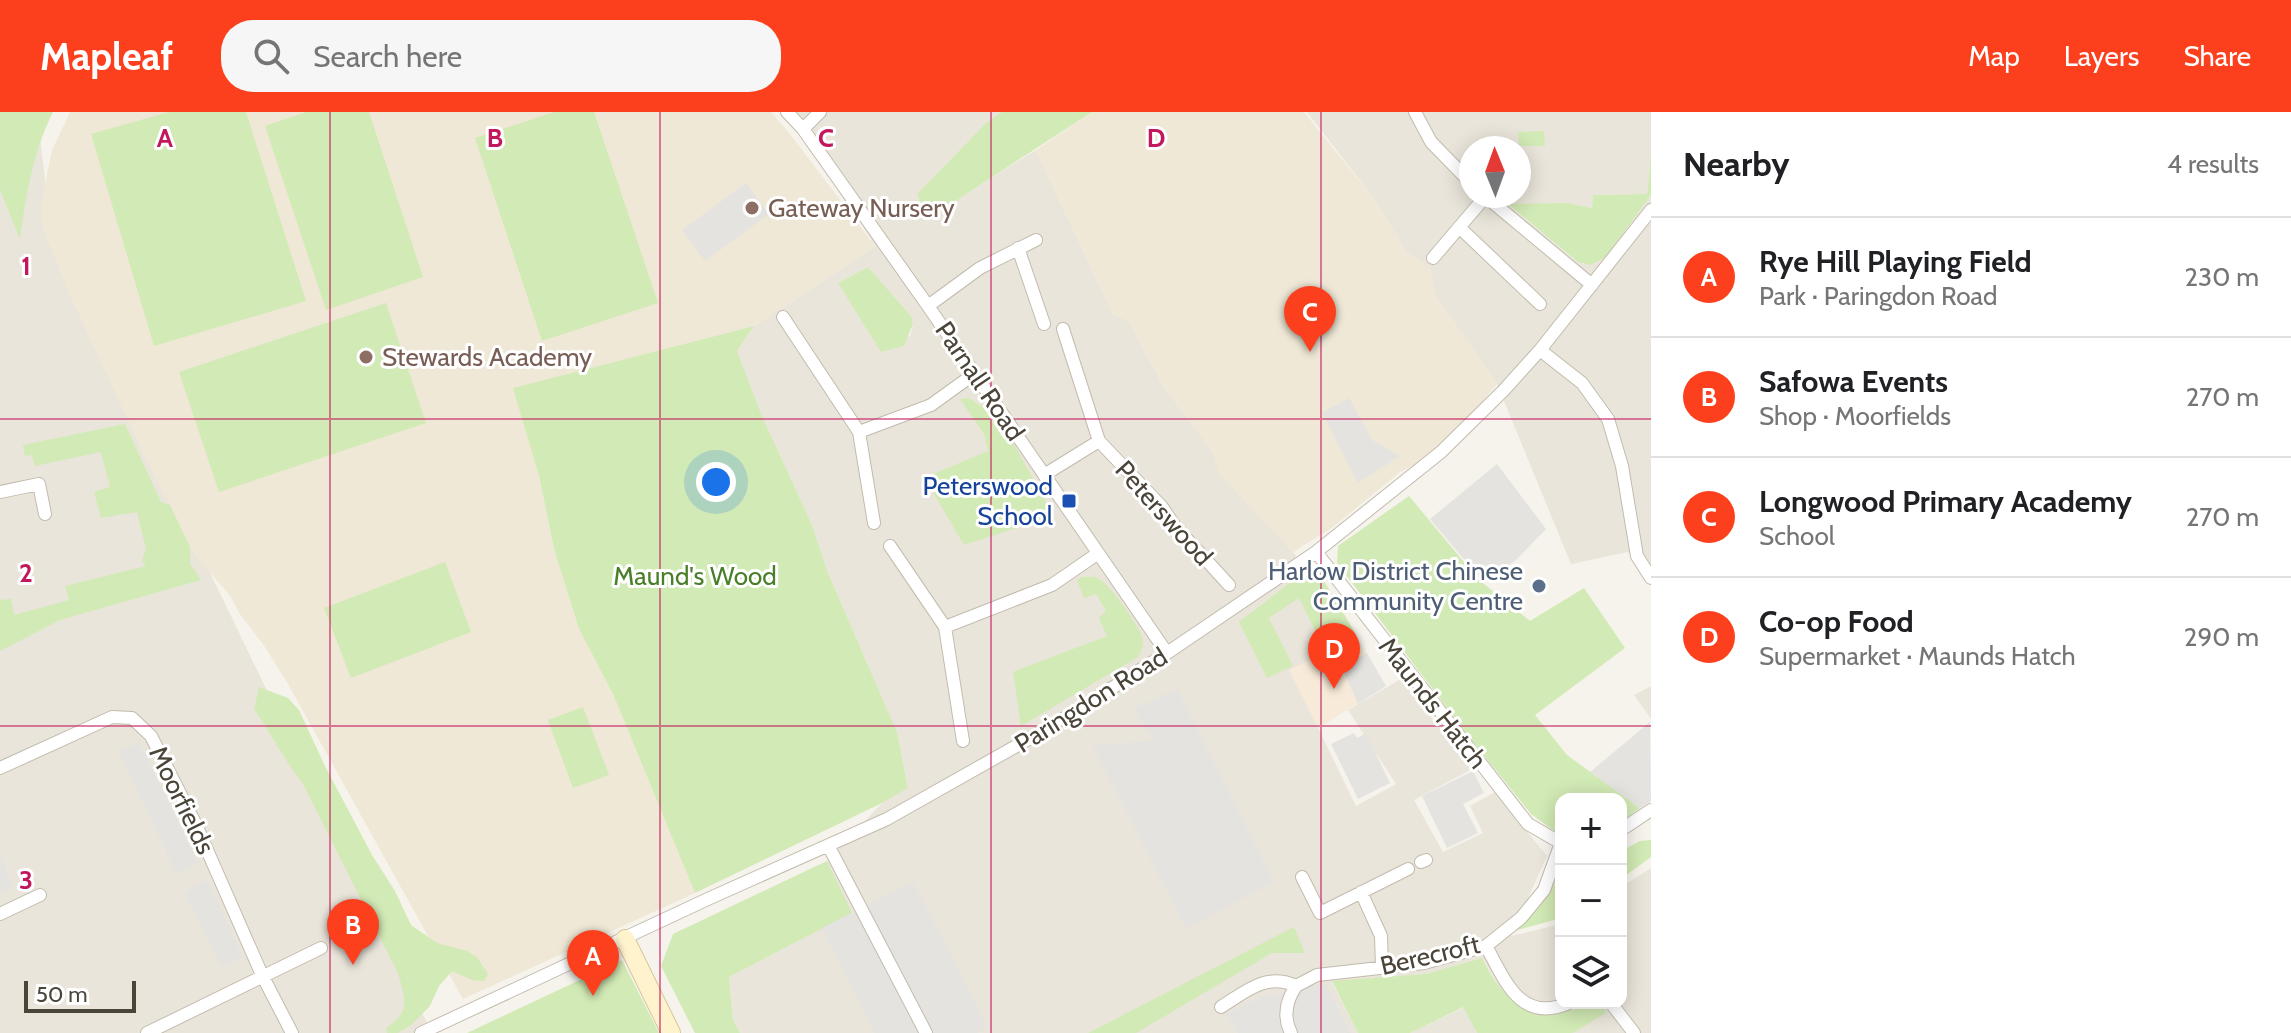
<!DOCTYPE html>
<html lang="en">
<head>
<meta charset="utf-8">
<style>
	:root { --surface:#fff; --page:#f6f6f6; --text:#202124; --muted:#757577; --line:#e0e0e0; --accent:#fc3f1d }
	body { margin:0; font-family:Cabin,sans-serif; background:var(--page); color:var(--text) }
	.controls { position:absolute; right:24px; bottom:24px; display:grid; overflow:hidden; border-radius:16px; box-shadow:0 4px 20px #0003 }
	.controls button { width:72px; height:72px; display:grid; place-items:center; padding:0; border:0; border-bottom:2px solid var(--line); background:var(--surface); color:var(--text); font:40px sans-serif }
	.compass { position:absolute; left:1459px; top:24px; width:72px; height:72px; border-radius:50%; background:var(--surface); box-shadow:0 4px 20px #0003; rotate:359deg }
	.scale { position:absolute; left:24px; bottom:20px; width:112px; box-sizing:border-box; padding-left:8px; border:4px solid #4b4439; border-top:0; font-size:22px; line-height:28px; white-space:nowrap; color:#4b4439; -webkit-text-stroke:6px #fff; paint-order:stroke }
	.you { position:absolute; left:716px; top:370px; width:28px; height:28px; margin:-20px; border:6px solid #fff; border-radius:50%; background:#1a73e8; box-shadow:0 0 0 12px #1a73e833 }
	.badge { display:grid; place-items:center; width:52px; height:52px; border-radius:50%; background:var(--accent); color:#fff; font-size:26px; font-weight:700 }
	.pin { position:absolute; translate:-50% -66px; filter:drop-shadow(0 2px 4px #0008) }
	.pin::after { content:''; position:absolute; top:42px; width:28px; height:24px; background:inherit; clip-path:polygon(0 0,100% 0,50% 100%) }
	.list { margin:0; padding:0; list-style:none }
	h2 { display:flex; justify-content:space-between; align-items:center; height:104px; margin:0; padding:0 32px; font-size:34px }
	h2 small { font-size:26px; font-weight:400; color:var(--muted) }
	.list li { display:grid; grid-template-columns:52px 1fr auto; gap:24px; align-items:center; box-sizing:border-box; height:120px; padding:0 32px; border-top:2px solid var(--line) }
	.list b { display:block; font-size:30px; white-space:nowrap }
	.list p { margin:0; font-size:26px; white-space:nowrap; color:var(--muted) }
	.list em { font-size:26px; font-style:normal; color:var(--muted) }
	.icon { flex:none; width:44px; height:44px; fill:none; stroke:currentColor; stroke-width:2; stroke-linecap:round; stroke-linejoin:round }
	.map { position:relative; flex:none; width:1651px; height:921px; overflow:hidden }
	header { display:flex; align-items:center; gap:48px; box-sizing:border-box; height:112px; padding:0 40px; background:var(--accent); color:#fff }
	header strong { font-size:38px }
	nav { display:flex; gap:44px; margin-inline-start:auto; font-size:28px }
	.search { width:560px; height:72px; background:var(--page); display:flex; align-items:center; gap:20px; box-sizing:border-box; padding:0 28px; border-radius:32px; color:var(--muted); font-size:30px }
	main { display:flex }
	aside { flex:1; background:var(--surface) }
	.map>svg:first-child { display:block }
	.residential { fill:#eae5da; fill-rule:evenodd }
	.commercial { fill:#f7ead8 }
	.education { fill:#efe8d6 }
	.green { fill:#d2eab5 }
	.parking { fill:#e5e3e0 }
	.lines { fill:none; stroke-linecap:round; stroke-linejoin:round }
	.street-casing { stroke:#c2bbae; stroke-width:14 }
	.secondary-casing { stroke:#d6c79b; stroke-width:20 }
	.street { stroke:#fff; stroke-width:12 }
	.secondary { stroke:#fff3cd; stroke-width:18 }
	.grid { fill:none; stroke:#c2185b; stroke-width:2; stroke-opacity:0.55 }
	.education-dot { fill:#8d6e63; stroke:#fff; stroke-width:3 }
	.transit-dot { fill:#1a4fb4; stroke:#fff; stroke-width:3 }
	.service-dot { fill:#5c6f8a; stroke:#fff; stroke-width:3 }
	.labels { text-anchor:middle; dominant-baseline:central; stroke-width:6; stroke-linejoin:round; paint-order:stroke }
	.education-label { font-size:26px; fill:#785e54; stroke:#fff; text-anchor:start }
	.street-label { font-size:26px; fill:#4b4439; stroke:#fff }
	.transit-label { font-size:26px; fill:#164399; stroke:#fff; text-anchor:end }
	.service-label { font-size:26px; fill:#4e5e75; stroke:#fff; text-anchor:end }
	.park-label { font-size:26px; fill:#4a7f2a; stroke:#fff }
	.grid-label { font-size:26px; text-anchor:middle; font-weight:bold; fill:#c2185b; stroke:#fff; stroke-width:6; stroke-linejoin:round; paint-order:stroke }
</style>
</head>
<body>
<header>
<strong>Mapleaf</strong>
<div class="search"><svg class="icon" aria-label="search" viewBox="0 0 24 24"><circle cx="10" cy="10" r="6"/><path d="M15 15l6 6"/></svg>Search here</div>
<nav><a>Map</a><a>Layers</a><a>Share</a></nav>
</header>
<main>
<div class="map">
<svg width="1651" height="921" viewBox="0 0 1651 921">
	<rect width="100%" height="100%" fill="#f6f3ec"/>
	<!-- residential -->
	<path class="residential" d="M0,0H37L53,135L432,921H0Z
		M787,0H1002L986,11L917,82L928,106L1036,38L1113,202L1128,208L1164,275L1211,337L1221,363L1293,440L1356,525L1290,558L1356,694L1396,672L1348,598L1401,567L1472,657L1414,688L1443,740L1483,721L1470,694L1495,680L1547,744L1511,824L1561,812V891H1621V775L1651,756V921H1573L1605,901L1603,894H1577L1559,900L1540,902L1525,897L1504,883L1482,846L1425,862L1332,870L1358,921H740L733,908L729,865L851,801L827,749L882,691L908,675L897,620L828,461L812,413L762,304L737,239L754,214L875,134L803,17ZM868,155L912,205L913,212L910,225L838,171ZM961,287L984,296L1038,373L1040,384L988,339L984,322ZM1088,464L1104,471L1143,525L1107,500L1096,482L1078,468Z
		M1307,0H1651V42L1647,82L1593,83L1592,96L1567,91L1509,93L1578,150L1584,152L1606,145L1651,83V468L1628,440L1571,452L1497,272L1434,182L1430,156L1406,140L1375,88ZM1471,36H1519V84H1471Z
		M1651,574V607L1634,583Z
		M1464,895L1477,921H1410Z"/>
	<!-- commercial -->
	<path class="commercial" d="M1356,525L1386,574L1318,616L1289,558Z"/>
	<!-- education -->
	<path class="education" d="M70,0H771L790,22L875,134L754,214L514,276L539,365L554,437L579,517L613,582L695,781L463,887L288,572L263,532L239,501L231,485L192,439L145,345L70,183L42,114V88L52,38Z
		M1092,0H1304L1375,88L1406,140L1430,156L1434,182L1497,272L1441,340L1400,360L1333,415L1293,440L1220,363L1211,337L1164,275L1128,208L1113,202L1036,38Z"/>
	<!-- green -->
	<path class="green" d="M0,0H53C33,40 26,83 20,127L0,78Z
		M169,0H246L306,189L154,234L91,22Z
		M306,0H369L423,165L326,198L265,14Z
		M554,0H594L658,191L542,229L475,26Z
		M1002,0H1092L928,107L917,82L986,11Z
		M1544,19L1545,34H1519L1518,20Z
		M1651,42V83L1606,145L1590,153L1578,150L1508,92L1567,91L1592,96L1593,83L1647,82Z
		M868,155L912,205L913,212L904,234L881,240L838,171Z
		M386,191L426,311L219,380L179,260Z
		M754,214L737,239L762,304L812,413L828,461L897,620L908,676L882,691L695,781L613,582L579,517L554,437L539,364L513,276Z
		M969,286L984,296L1003,326L1012,329L1054,404L964,433L934,382L933,362L988,339L984,322L960,287Z
		M125,312L161,390L170,393L190,435V452L201,468L60,508L0,539V488L11,487L14,503L69,488L65,474L146,454L142,449L146,437L137,400L101,406L94,380L110,375L101,340L35,354L32,343L25,344L23,333Z
		M1409,384L1479,468L1530,509L1584,476L1625,536L1535,603L1567,643L1640,696L1621,710V687H1561V720H1556L1531,702L1469,625L1337,451L1338,434Z
		M445,450L471,520L351,566L324,496Z
		M1304,464L1324,469L1356,522L1325,538L1299,486L1269,506L1293,554L1267,566L1239,510L1295,467Z
		M1082,465C1089,464 1095,464 1101,468C1111,475 1140,515 1143,527C1144,533 1141,540 1138,545L1021,614L1013,560L1107,524L1099,506L1106,499L1096,482L1084,486L1077,468Z
		M259,575L288,586L299,598L325,654L372,743L395,779L411,813L437,831L467,839L477,845L488,862L484,869L472,868L452,859L439,874L430,894L411,913L398,921H387L386,916C412,899 405,887 398,861L302,670C284,648 271,622 254,597Z
		M583,595L609,663L573,676L548,608Z
		M1651,728V745L1621,767V739L1640,729Z
		M827,749L852,801L729,865L733,908L740,921H695L661,854L673,822Z
		M1561,758V806L1514,819L1547,784Z
		M1294,815L1305,841H1272L1136,921H1088Z
		M1482,846C1498,878 1520,907 1559,900C1574,898 1587,893 1603,894L1606,901L1573,921H1477L1463,895L1410,921H1358L1332,869L1425,862Z
		M622,848L659,921H467Z"/>
	<!-- parking -->
	<path class="parking" d="M746,71L769,102L705,149L682,118Z
		M1349,286L1372,328L1400,344L1358,371L1322,301Z
		M1497,352L1546,417L1517,447L1489,468L1478,464L1430,407Z
		M1367,541L1386,574L1358,592L1342,555Z
		M1177,577L1274,770L1186,817L1092,633L1155,629L1133,597Z
		M1650,610L1651,689L1640,696L1590,660Z
		M1354,621L1357,626L1366,621L1390,671L1358,687L1331,632Z
		M139,630L198,752L176,761L119,640Z
		M1473,659L1484,681L1463,692L1478,721L1447,736L1422,684Z
		M0,744L14,775L2,780L0,777Z
		M207,768L243,845L222,855L184,780Z
		M913,770L988,915L977,921H875L822,816Z
		M1325,871L1351,921H1237L1227,902L1259,886Z"/>
	<g class="lines">
		<!-- street casing -->
		<g class="street-casing">
			<path id="street" d="M787,0L803,17L928,194L1167,541
				M1415,0L1431,30L1471,71
				M803,17L820,0
				M1485,84L1592,173
				M1459,115L1540,192
				M1018,136L1044,212
				M1433,146L1485,85
				M928,194L980,156L1036,128
				M783,205L859,320L931,293L974,262
				M1063,217L1099,329L1162,395L1174,413L1229,473
				M1540,238L1582,271L1608,307L1622,354L1637,444L1651,466
				M859,320L874,411
				M1044,363L1099,329
				M0,380L39,372L45,402
				M890,434L945,515L963,629
				M1316,440L1528,712L1561,731
				M945,515L1052,473L1097,442
				M0,656L112,605L132,606L151,624L197,715L262,863L292,921
				M1621,718L1651,698
				M829,735L926,921
				M1421,750L1426,748
				M1302,765L1320,801L1408,757
				M1361,780L1381,824L1382,856
				M0,802L40,783
				M1486,834C1505,868 1520,912 1569,891
				M1611,891L1634,921
				M1221,895C1245,880 1266,860 1296,874L1317,863L1424,851L1486,834L1521,806L1544,778L1561,731
				M147,921L321,836
				M421,921L710,786L887,707L1057,611L1167,541L1316,440L1441,340L1504,278L1540,238L1651,98
				M1291,921C1283,905 1286,889 1296,874"/>
		</g>
		<!-- secondary casing -->
		<g class="secondary-casing">
			<path id="secondary" d="M625,827L671,921"/>
		</g>
		<!-- street -->
		<use href="#street" class="street"/>
		<!-- secondary -->
		<use href="#secondary" class="secondary"/>
	</g>
	<!-- grid -->
	<path class="grid" d="M330,0V921M660,0V921M991,0V921M1321,0V921M0,307H1651M0,614H1651"/>
	<!-- markers -->
	<g class="education-dot">
		<circle cx="752" cy="96" r="8"/>
		<circle cx="366" cy="245" r="8"/>
	</g>
	<rect class="transit-dot" x="1061" y="381" width="16" height="16" rx="4"/>
	<circle class="service-dot" cx="1539" cy="474" r="8"/>
	<g class="labels">
		<!-- education labels -->
		<g class="education-label">
			<text x="768" y="96">Gateway Nursery</text>
			<text x="382" y="245">Stewards Academy</text>
		</g>
		<!-- street labels -->
		<g class="street-label">
			<text transform="translate(980 269) rotate(56)">Parnall Road</text>
			<text transform="translate(1164 401) rotate(48)">Peterswood</text>
			<text transform="translate(1091 588) rotate(-32)">Paringdon Road</text>
			<text transform="translate(1433 591) rotate(52)">Maunds Hatch</text>
			<text transform="translate(182 688) rotate(64)">Moorfields</text>
			<text transform="translate(1430 843) rotate(-13)">Berecroft</text>
		</g>
		<!-- transit labels -->
		<g class="transit-label">
			<text x="1053" y="374">Peterswood<tspan x="1053" dy="30">School</tspan></text>
		</g>
		<!-- service labels -->
		<g class="service-label">
			<text x="1523" y="459">Harlow District Chinese<tspan x="1523" dy="30">Community Centre</tspan></text>
		</g>
		<!-- park labels -->
		<g class="park-label">
			<text x="695" y="464">Maund's Wood</text>
		</g>
	</g>
	<g class="grid-label">
		<text x="165" y="35">A</text>
		<text x="495" y="35">B</text>
		<text x="826" y="35">C</text>
		<text x="1156" y="35">D</text>
		<text x="26" y="163">1</text>
		<text x="26" y="470">2</text>
		<text x="26" y="777">3</text>
	</g>
</svg>
<div class="controls">
<button>+</button>
<button>−</button>
<button><svg class="icon" aria-label="layers" viewBox="0 0 24 24"><path d="M12 4l9 5-9 5-9-5zM3 14l9 5 9-5"/></svg></button>
</div>
<svg class="compass" viewBox="-18 -18 36 36"><path d="M0-13l5 13h-10z" fill="#e53935"/><path d="M0 13l5-13h-10z" fill="#757577"/></svg>
<div class="scale">50 m</div>
<div class="you"></div>
<div class="pin badge" style="left:593px;top:884px">A</div>
<div class="pin badge" style="left:353px;top:853px">B</div>
<div class="pin badge" style="left:1310px;top:240px">C</div>
<div class="pin badge" style="left:1334px;top:577px">D</div>
</div>
<aside>
<h2>Nearby<small>4 results</small></h2>
<ul class="list">
<li><span class="badge">A</span><div><b>Rye Hill Playing Field</b><p>Park · Paringdon Road</p></div><em>230 m</em></li>
<li><span class="badge">B</span><div><b>Safowa Events</b><p>Shop · Moorfields</p></div><em>270 m</em></li>
<li><span class="badge">C</span><div><b>Longwood Primary Academy</b><p>School</p></div><em>270 m</em></li>
<li><span class="badge">D</span><div><b>Co-op Food</b><p>Supermarket · Maunds Hatch</p></div><em>290 m</em></li>
</ul>
</aside>
</main>
</body>
</html>
